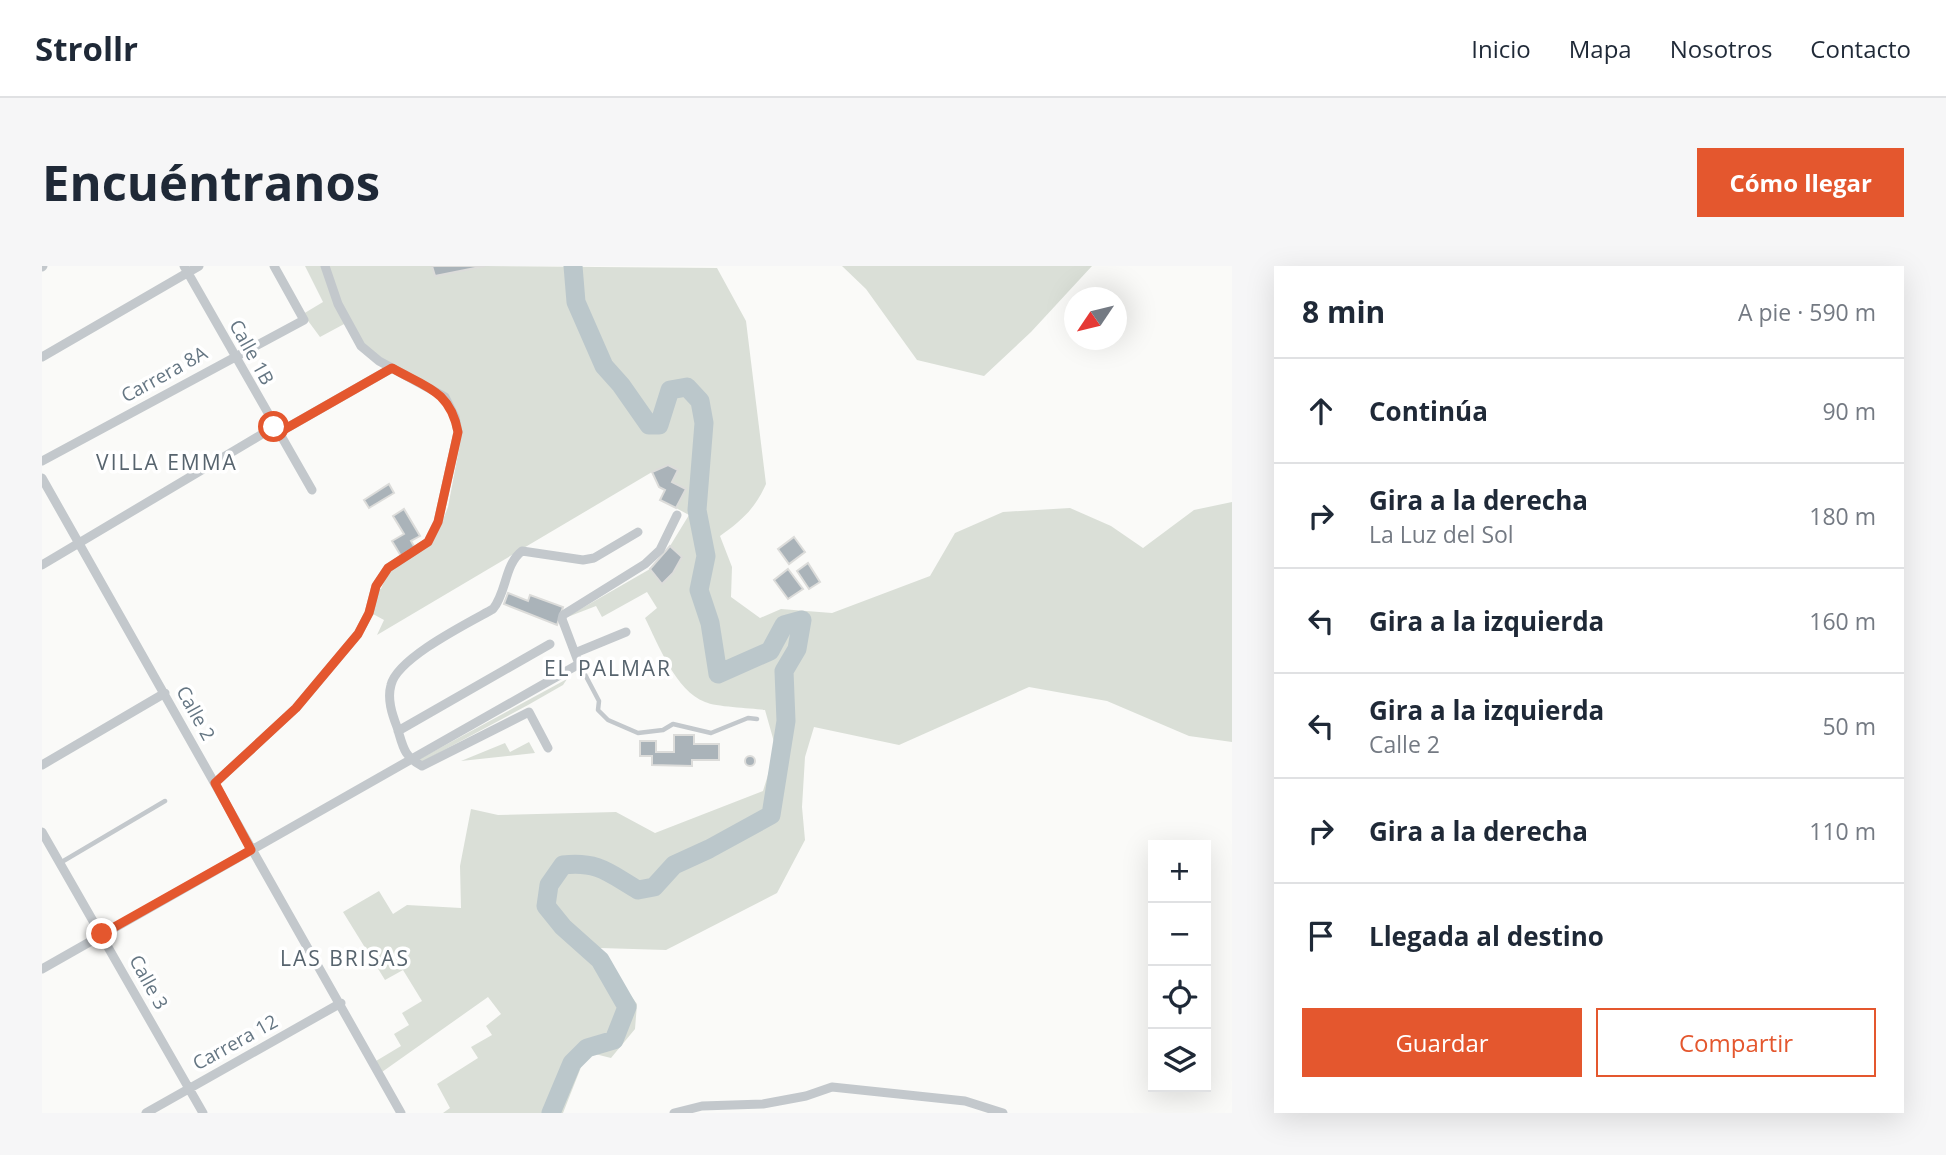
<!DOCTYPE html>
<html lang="es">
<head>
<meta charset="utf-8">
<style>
	:root { --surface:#fff; --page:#f6f6f7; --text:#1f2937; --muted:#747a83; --line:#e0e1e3; --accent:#e4572e }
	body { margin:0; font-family:"Open Sans",sans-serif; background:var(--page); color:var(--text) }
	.controls { position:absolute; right:21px; bottom:21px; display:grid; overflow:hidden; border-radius:0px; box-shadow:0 7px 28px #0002 }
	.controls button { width:63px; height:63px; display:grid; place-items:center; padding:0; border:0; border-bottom:2px solid var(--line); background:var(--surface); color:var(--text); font:35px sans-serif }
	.compass { position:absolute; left:1022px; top:21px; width:63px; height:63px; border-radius:50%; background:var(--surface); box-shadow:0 7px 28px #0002; rotate:235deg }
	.stop { position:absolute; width:21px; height:21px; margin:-16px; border:5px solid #e4572e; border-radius:50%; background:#fff }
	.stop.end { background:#e4572e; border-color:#fff; box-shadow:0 2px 7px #0008 }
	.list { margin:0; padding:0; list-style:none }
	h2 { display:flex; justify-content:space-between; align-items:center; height:91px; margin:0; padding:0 28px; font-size:30px }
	h2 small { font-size:23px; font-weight:400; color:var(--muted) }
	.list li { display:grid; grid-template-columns:46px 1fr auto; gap:21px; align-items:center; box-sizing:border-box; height:105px; padding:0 28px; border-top:2px solid var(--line) }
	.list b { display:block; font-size:26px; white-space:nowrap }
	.list p { margin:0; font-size:23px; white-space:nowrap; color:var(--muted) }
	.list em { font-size:23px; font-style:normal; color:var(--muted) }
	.actions { display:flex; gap:14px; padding:21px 28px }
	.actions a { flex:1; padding:16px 0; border:2px solid var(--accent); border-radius:0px; text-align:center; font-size:24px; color:var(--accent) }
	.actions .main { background:var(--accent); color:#fff }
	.icon { flex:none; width:38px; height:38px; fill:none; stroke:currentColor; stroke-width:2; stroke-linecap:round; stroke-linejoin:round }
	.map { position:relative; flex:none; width:1190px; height:847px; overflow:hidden; border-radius:0px }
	header { display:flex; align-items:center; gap:42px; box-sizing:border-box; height:98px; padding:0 35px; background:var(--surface); border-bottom:2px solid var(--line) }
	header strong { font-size:33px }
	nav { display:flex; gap:38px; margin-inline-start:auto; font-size:24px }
	.intro { display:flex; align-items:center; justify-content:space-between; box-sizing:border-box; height:168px; padding:0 42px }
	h1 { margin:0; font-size:49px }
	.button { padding:18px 32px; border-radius:0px; background:var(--accent); color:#fff; font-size:24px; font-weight:700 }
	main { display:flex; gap:42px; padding:0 42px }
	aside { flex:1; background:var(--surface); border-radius:0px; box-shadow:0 7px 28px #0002 }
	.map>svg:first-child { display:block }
	.green { fill:#dadfd7 }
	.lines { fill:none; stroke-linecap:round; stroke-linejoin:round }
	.river { stroke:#bbc7cb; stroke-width:19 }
	.building { fill:#aab3b9; stroke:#dcdcda; stroke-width:2 }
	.lane { stroke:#c3c8cc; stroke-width:4.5 }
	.street { stroke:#c3c8cc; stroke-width:9 }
	.route { stroke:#e4572e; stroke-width:9 }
	.labels { text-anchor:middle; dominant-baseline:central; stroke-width:7; stroke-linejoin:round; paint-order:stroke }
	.street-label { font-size:19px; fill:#657683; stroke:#fff }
	.neighbourhood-label { font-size:21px; letter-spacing:2px; fill:#57646e; stroke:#fff }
</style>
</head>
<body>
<header>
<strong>Strollr</strong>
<nav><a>Inicio</a><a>Mapa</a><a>Nosotros</a><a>Contacto</a></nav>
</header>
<div class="intro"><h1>Encuéntranos</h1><a class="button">Cómo llegar</a></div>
<main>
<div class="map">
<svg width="1190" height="847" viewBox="0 0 1190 847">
	<rect width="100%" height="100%" fill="#fafaf8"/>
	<!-- green -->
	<path class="green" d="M263,0H390L394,10L443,0L675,2L704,55L724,218C713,243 699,255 678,270L690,301L689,331L718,352L739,343L790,347L888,310L913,267L961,246L1028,242L1069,260L1101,282L1152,244L1190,236V476L1147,470L1065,435L987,421L857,479L772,461L763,491L760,541L763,574L735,627L624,684L558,682L567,700L595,738L593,763L569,792L545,786L521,847H401L408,842L395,818L436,792L429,781L450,769L444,760L459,748L446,731L340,806L334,795L359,780L352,768L367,759L360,747L380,735L361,704L343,714L301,646L337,625L351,648L365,639L419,642L418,600L429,543L456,549L574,546L613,567L721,525L734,483L723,444C708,442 674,441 663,436C634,425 616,378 603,352L615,342L605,326L560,351L554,340L523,352L608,303L620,318L631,307L640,291L628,280L647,249L634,242L644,223L630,216L636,204L626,199L610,206L335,369L342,354L331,348L337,323H339L346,306L398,261L406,241L420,167L404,128L346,97L320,79L304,57L278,71L261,48L281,36Z
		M800,0H1050L989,66L942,110L875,94L824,23Z
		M525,413L521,419L486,439L376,498L372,496Z
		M487,476L493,487L419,495L463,477L468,486Z"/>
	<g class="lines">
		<!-- river -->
		<path class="river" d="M509,847L530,797L545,782L572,774L585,741L558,694L521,661L504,640L507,619L521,599C556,595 567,607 596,624L612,621L632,599L667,583L729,549L744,455L742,405L755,383L760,354L742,359L728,385L676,408L668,357L657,324L664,290L655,244L662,157L658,135L645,121L628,124L617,159H607L579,119L562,100L534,36L531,0"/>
	</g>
	<!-- building -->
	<path class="building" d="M390,0H443L393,10Z
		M626,199L636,204L630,216L644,223L634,242L618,234L623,224L617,221L610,206Z
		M347,218L352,227L327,242L322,234Z
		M362,243L378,270L369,275L373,282L359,290L350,275L362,268L351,250Z
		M752,271L763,286L747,298L736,283Z
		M628,280L640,291L631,307L620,318L608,303Z
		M766,297L778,316L767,323L755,305Z
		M746,303L761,323L746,333L732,314Z
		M466,327L486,335L488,329L521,341L515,359L462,338Z
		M632,469H652V478H677V494H650V500L610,499V490H598V475H614V486H632Z
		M703 495a5 5 0 1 1 10 0a5 5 0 1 1-10 0Z"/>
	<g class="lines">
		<!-- lane -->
		<path class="lane" d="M538,399L557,435L556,444L566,454L596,467L621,464L631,458L669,467L706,452L715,453
			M18,597L123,535"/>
		<!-- street -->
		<path class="street" d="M142,0L270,224
			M0,1L1,0
			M0,91L157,0
			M236,167L350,102
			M0,195L262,54L232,0
			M0,212L359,847
			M0,299L232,161
			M533,387L584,366
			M356,465L508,378
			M506,482L487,446L380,500C361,490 361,480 355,461C350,448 345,433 349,419C355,392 426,357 451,343C465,326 462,299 480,285L541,294L552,292L596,266
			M0,499L123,427
			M173,517L254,442L316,368L327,347L334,320L346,302L386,276L396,256L416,166L413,151L403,131L337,95L319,80L296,38L283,0
			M0,566L161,847
			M0,703L537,398L520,353L521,349L603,298L618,284L635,249
			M104,847L299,737
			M632,847L660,840L721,838L764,830L790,821L923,835L961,847"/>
	</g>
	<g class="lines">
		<!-- route -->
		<path class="route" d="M60,668L209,584L173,517L254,442L316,368L327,347L334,320L346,302L386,276L396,256L416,166C408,124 383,121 350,102L236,167L232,161"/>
	</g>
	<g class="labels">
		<!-- street labels -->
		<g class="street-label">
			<text transform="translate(210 86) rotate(61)">Calle 1B</text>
			<text transform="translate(122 108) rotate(-29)">Carrera 8A</text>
			<text transform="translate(154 447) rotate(61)">Calle 2</text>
			<text transform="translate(107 716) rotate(61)">Calle 3</text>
			<text transform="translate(193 776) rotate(-29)">Carrera 12</text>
		</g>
		<!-- neighbourhood labels -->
		<g class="neighbourhood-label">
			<text x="125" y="196">VILLA EMMA</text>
			<text x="566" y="402">EL PALMAR</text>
			<text x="303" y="692">LAS BRISAS</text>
		</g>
	</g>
</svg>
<div class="controls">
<button>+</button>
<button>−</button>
<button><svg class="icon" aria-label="locate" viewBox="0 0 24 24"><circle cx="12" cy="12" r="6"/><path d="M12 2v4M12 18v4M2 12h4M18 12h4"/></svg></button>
<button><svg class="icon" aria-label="layers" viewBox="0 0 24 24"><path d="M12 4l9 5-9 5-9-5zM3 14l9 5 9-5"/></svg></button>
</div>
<svg class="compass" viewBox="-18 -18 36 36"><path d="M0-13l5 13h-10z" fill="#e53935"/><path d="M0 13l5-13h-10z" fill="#747a83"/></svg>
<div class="stop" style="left:232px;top:161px"></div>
<div class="stop end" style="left:60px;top:668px"></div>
</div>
<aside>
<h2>8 min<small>A pie · 590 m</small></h2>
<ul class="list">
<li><svg class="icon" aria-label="ahead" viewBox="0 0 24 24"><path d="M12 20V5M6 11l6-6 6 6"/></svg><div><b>Continúa</b></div><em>90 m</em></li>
<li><svg class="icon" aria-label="right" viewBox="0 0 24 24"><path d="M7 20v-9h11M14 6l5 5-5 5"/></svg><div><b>Gira a la derecha</b><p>La Luz del Sol</p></div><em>180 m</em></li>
<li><svg class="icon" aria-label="left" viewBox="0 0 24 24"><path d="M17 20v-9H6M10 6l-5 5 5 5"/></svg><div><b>Gira a la izquierda</b></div><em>160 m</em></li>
<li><svg class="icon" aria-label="left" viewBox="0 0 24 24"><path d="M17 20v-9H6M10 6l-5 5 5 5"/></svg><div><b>Gira a la izquierda</b><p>Calle 2</p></div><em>50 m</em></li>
<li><svg class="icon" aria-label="right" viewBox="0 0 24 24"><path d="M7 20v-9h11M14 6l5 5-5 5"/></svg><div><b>Gira a la derecha</b></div><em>110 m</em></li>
<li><svg class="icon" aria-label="arrive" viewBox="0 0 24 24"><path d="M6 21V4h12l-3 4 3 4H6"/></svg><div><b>Llegada al destino</b></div></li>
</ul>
<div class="actions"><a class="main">Guardar</a><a>Compartir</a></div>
</aside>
</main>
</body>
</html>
